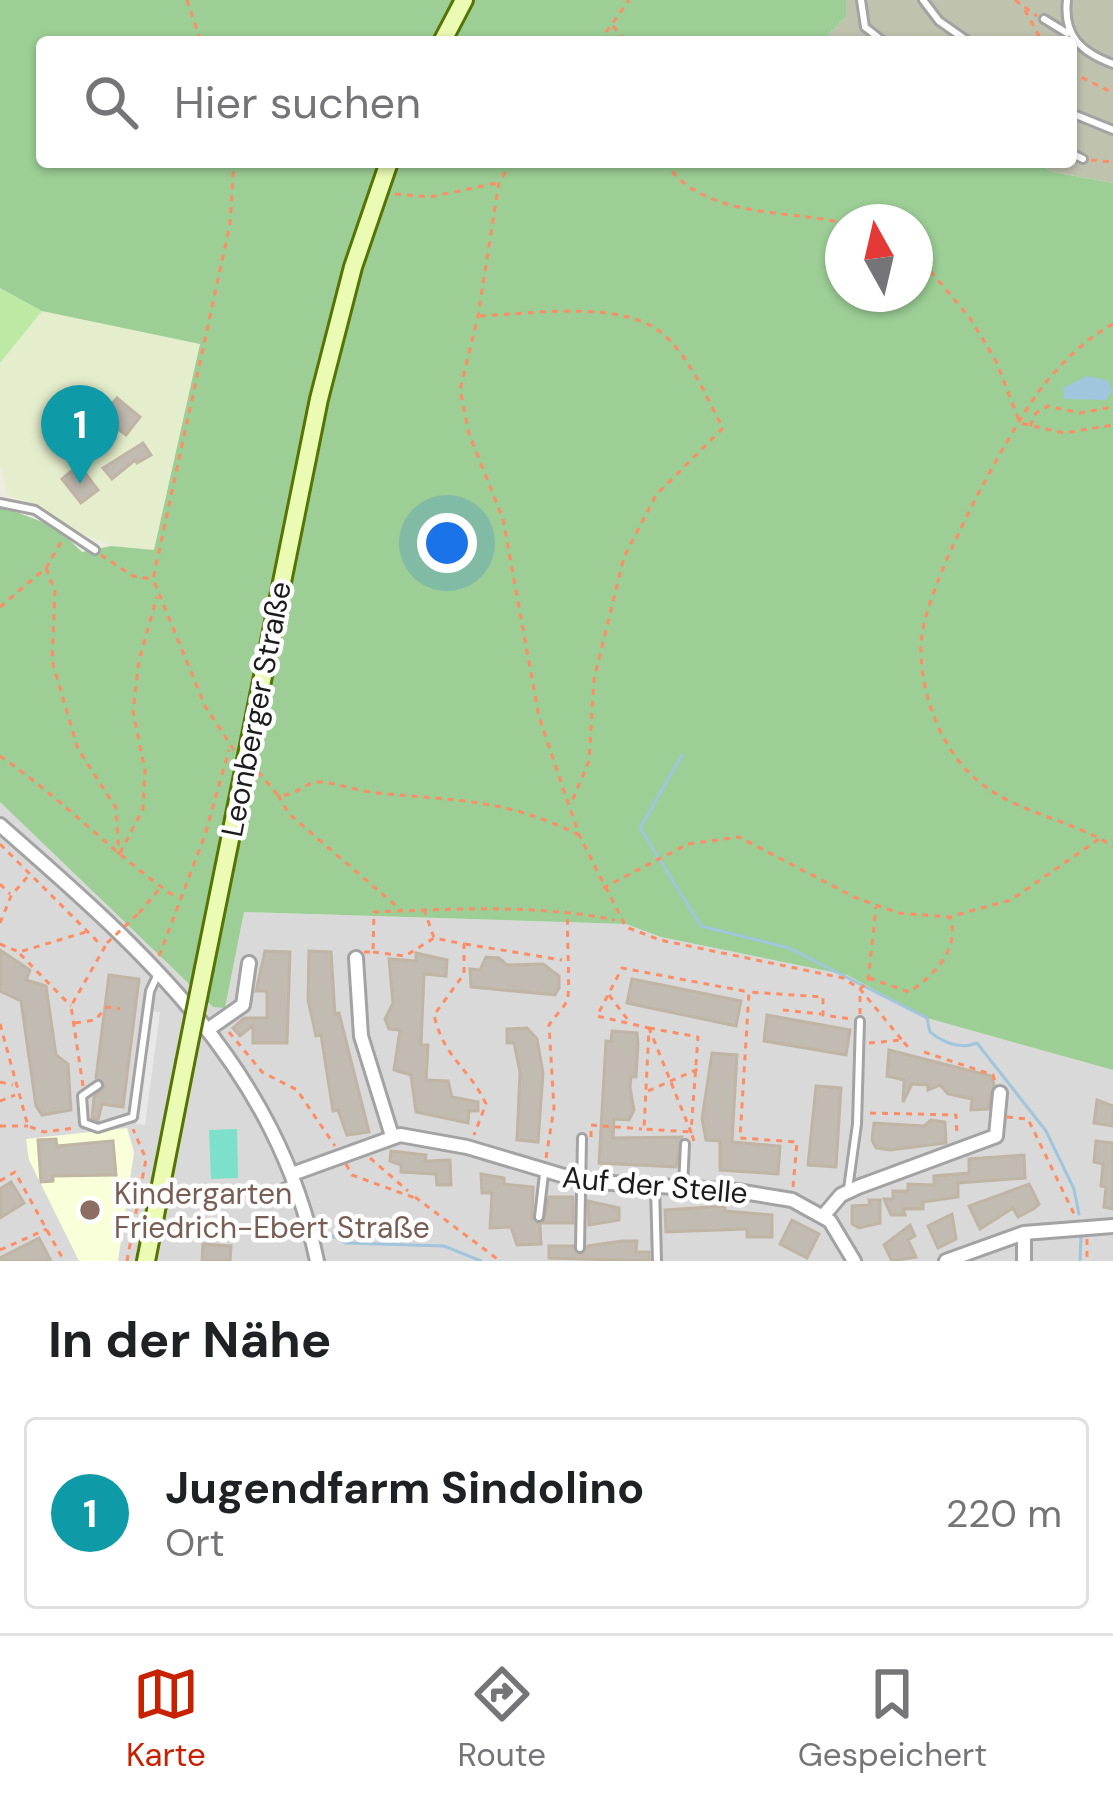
<!DOCTYPE html>
<html lang="de">
<head>
<meta charset="utf-8">
<style>
	:root { --surface:#fff; --page:#f2f2f2; --text:#202124; --muted:#757577; --line:#e0e0e0; --accent:#c82100 }
	body { margin:0; font-family:"DM Sans",sans-serif; background:var(--page); color:var(--text) }
	.compass { position:absolute; left:825px; top:204px; width:108px; height:108px; border-radius:50%; background:var(--surface); box-shadow:0 3px 9px #0004; rotate:352deg }
	.you { position:absolute; left:447px; top:543px; width:42px; height:42px; margin:-30px; border:9px solid #fff; border-radius:50%; background:#1a73e8; box-shadow:0 0 0 18px #1a73e833 }
	.badge { display:grid; place-items:center; width:78px; height:78px; border-radius:50%; background:var(--accent); color:#fff; font-size:39px; font-weight:700 }
	.pin { position:absolute; translate:-50% -99px; filter:drop-shadow(0 3px 6px #0008) }
	.pin::after { content:''; position:absolute; top:63px; width:42px; height:36px; background:inherit; clip-path:polygon(0 0,100% 0,50% 100%) }
	.list { margin:0; padding:0; list-style:none }
	h2 { display:flex; justify-content:space-between; align-items:center; height:156px; margin:0; padding:0 48px; font-size:51px }
	h2 small { font-size:39px; font-weight:400; color:var(--muted) }
	.list li { display:grid; grid-template-columns:78px 1fr auto; gap:36px; align-items:center; box-sizing:border-box; height:192px; margin:0 24px 24px; padding:0 24px; border:3px solid var(--line); border-radius:12px }
	.list b { display:block; font-size:45px; white-space:nowrap }
	.list p { margin:0; font-size:39px; white-space:nowrap; color:var(--muted) }
	.list em { font-size:39px; font-style:normal; color:var(--muted) }
	.icon { flex:none; width:66px; height:66px; fill:none; stroke:currentColor; stroke-width:2; stroke-linecap:round; stroke-linejoin:round }
	.map { position:relative; flex:none; width:1113px; height:1261px; overflow:hidden }
	.search { position:absolute; background:var(--surface); box-shadow:0 3px 9px #0004; left:36px; right:36px; top:36px; height:132px; display:flex; align-items:center; gap:30px; box-sizing:border-box; padding:0 42px; border-radius:12px; color:var(--muted); font-size:45px }
	.sheet { height:372px; background:var(--surface) }
	nav { display:flex; justify-content:space-around; align-items:center; box-sizing:border-box; height:168px; border-top:3px solid var(--line); background:var(--surface); font-size:33px; color:var(--muted) }
	nav a { display:grid; justify-items:center; gap:6px }
	nav .on { color:var(--accent) }
	.map>svg:first-child { display:block }
	.residential { fill:#dad9d9 }
	.education { fill:#f9ffd9 }
	.construction { fill:#bfc2ad }
	.farmland { fill:#e5eecc }
	.grass { fill:#bceaa5 }
	.forest { fill:#9cce95; fill-rule:evenodd }
	.pitch { fill:#7de0ca }
	.parking { fill:#e8e8e8 }
	.water { fill:#a0c5dd }
	.lines { fill:none; stroke-linecap:round; stroke-linejoin:round }
	.stream { stroke:#a0c5dd; stroke-width:3 }
	.building { fill:#c2bbb1; stroke:#c0b5a4; stroke-width:3 }
	.service-casing { stroke:#a3a3a3; stroke-width:12 }
	.minor-casing { stroke:#a3a3a3; stroke-width:18 }
	.secondary-casing { stroke:#557402; stroke-width:22 }
	.path { stroke:#fd8d64; stroke-width:3; stroke-dasharray:6 6; stroke-linecap:butt }
	.service { stroke:#fff; stroke-width:6 }
	.minor { stroke:#fff; stroke-width:12 }
	.secondary { stroke:#ebfbb3; stroke-width:16 }
	.secondary-bridge-casing { stroke:#557402; stroke-width:22; stroke-linecap:butt }
	.path-bridge { stroke:#fd8d64; stroke-width:3; stroke-dasharray:6 6; stroke-linecap:butt }
	.secondary-bridge { stroke:#ebfbb3; stroke-width:16 }
	.education-dot { fill:#8d6e63; stroke:#fff; stroke-width:4.5 }
	.labels { text-anchor:middle; dominant-baseline:central; stroke-width:9; stroke-linejoin:round; paint-order:stroke }
	.street-label { font-size:30px; fill:#1c1c1c; stroke:#fff }
	.education-label { font-size:30px; fill:#785e54; stroke:#fff; text-anchor:start }
</style>
</head>
<body>
<div class="map">
<svg width="1113" height="1261" viewBox="0 0 1113 1261">
	<rect width="100%" height="100%" fill="#eeece1"/>
	<!-- residential -->
	<path class="residential" d="M0,802L213,1007H225L244,912L626,924L661,937L847,975L927,1018L1113,1070V1261H0Z"/>
	<!-- education -->
	<path class="education" d="M127,1128L134,1152L118,1261H79L29,1160L26,1139Z"/>
	<!-- construction -->
	<path class="construction" d="M846,0H1113V183L1053,172L1036,162H1071V42H821L846,17Z"/>
	<!-- farmland -->
	<path class="farmland" d="M42,311L200,343L154,550L111,546L72,529L41,507L8,495L0,465V363Z"/>
	<!-- grass -->
	<path class="grass" d="M0,288L42,311L0,363Z"/>
	<!-- forest -->
	<path class="forest" d="M0,0H846V17L821,42H42V162H1036L1053,172L1113,183V1070L927,1018L847,975L661,937L626,924L244,912L225,1008L213,1007L0,802V506L56,527L82,552L111,546L154,550L200,344L42,311L0,288ZM843,222H915V294H843Z"/>
	<!-- pitch -->
	<path class="pitch" d="M237,1129L238,1178L211,1179L209,1130Z"/>
	<!-- parking -->
	<path class="parking" d="M150,1011L160,1012L145,1125L136,1124Z"/>
	<!-- water -->
	<path class="water" d="M1087,376L1109,381L1112,392L1106,400L1064,399L1063,388Z"/>
	<g class="lines">
		<!-- stream -->
		<path class="stream" d="M682,755L640,828L701,926L789,948L927,1018L930,1032C944,1043 960,1050 977,1043L1046,1131L1074,1189L1079,1214
			M319,1229L346,1243L444,1246L481,1261
			M1080,1261L1081,1236"/>
	</g>
	<!-- building -->
	<path class="building" d="M117,398L140,417L126,435L102,417Z
		M143,443L151,455L137,463L135,460L112,479L103,468Z
		M79,465L98,490L81,503L62,479Z
		M0,950L30,970L26,980L46,986L56,1055L68,1064L71,1110L42,1115L36,1106L21,1001L0,991Z
		M265,951L290,952L287,1043H253V1025L240,1036L233,1028L244,1018H267V991H256Z
		M309,951L331,952L335,1014L339,1013L369,1132L347,1135L338,1110L333,1111L321,1035L316,1036L308,1000Z
		M416,953L447,960L446,976L424,974L421,1045H428L426,1080L448,1081L452,1097L478,1102V1111H469L468,1123L416,1112L411,1075L394,1070L400,1030L389,1029L385,1019L393,1003L389,959L416,961Z
		M486,957L499,958L507,965L543,964L559,976V988L555,995L471,987L470,969L480,970Z
		M109,975L139,979L123,1107L102,1104L98,1120L92,1118L94,1097L105,1086L96,1078Z
		M632,979L741,1001L736,1026L627,1003Z
		M767,1015L850,1030L846,1055L764,1041Z
		M527,1028L537,1039L543,1073L538,1142L517,1140L520,1072L514,1043H507V1029Z
		M612,1031L637,1033L638,1044L636,1077H631L630,1087L634,1110L629,1120L614,1119L613,1138L682,1137L676,1167L599,1163L606,1041L611,1042Z
		M889,1050L991,1076L994,1084L988,1109L971,1110L972,1099L948,1094L940,1085L928,1090V1085L912,1084L903,1102L904,1080L887,1076Z
		M712,1053L737,1055L732,1142L780,1146L778,1174L720,1170V1141L706,1140L702,1119Z
		M816,1086L841,1088L836,1167L808,1165Z
		M1097,1100L1113,1106V1126L1094,1123Z
		M931,1120L945,1122L946,1143L890,1150L876,1148L872,1140L874,1123L924,1126Z
		M56,1139L57,1146L113,1141L116,1175L53,1176V1181L41,1182L38,1140Z
		M1096,1141L1113,1143V1209L1104,1207L1106,1187L1101,1186L1103,1164L1094,1162Z
		M391,1151L426,1155L425,1161L450,1160L451,1185H437L436,1174L401,1172V1165L390,1161Z
		M1024,1155L1025,1178L958,1183V1197L923,1202V1209H903L905,1215H891L884,1199H893V1191H908V1184L934,1185V1176L969,1173V1159Z
		M481,1174L504,1178V1184L533,1187L532,1217L540,1224L541,1244L517,1245L511,1227L490,1228L492,1193H482Z
		M11,1182L24,1203L0,1218V1189Z
		M1029,1184L1039,1204L1035,1208L1018,1217L1013,1208L980,1229L969,1206Z
		M549,1197H573V1223H543Z
		M869,1200H880V1223L859,1228L852,1224V1206L870,1205Z
		M588,1201L619,1208V1220L589,1225Z
		M725,1206V1211L772,1215V1237H747V1229L666,1232L665,1210Z
		M952,1214L956,1239L938,1248L928,1226Z
		M792,1220L819,1234L807,1258L780,1244Z
		M910,1225L915,1236L908,1240L916,1257L892,1261L884,1245Z
		M39,1238L51,1261H0V1258Z
		M622,1241H637L636,1252H649V1261L549,1258V1246H573L581,1255L588,1246Z
		M203,1244L231,1246L230,1261H202Z"/>
	<g class="lines">
		<!-- service casing -->
		<g class="service-casing">
			<path id="service" d="M861,0L865,27L884,42
				M923,0L939,21L969,42
				M1067,0C1063,36 1081,52 1113,64
				M1044,19L1067,33
				M1071,113L1113,130
				M1071,153L1083,159
				M0,503L35,510L95,550
				M98,1085L82,1096L84,1123L98,1128L133,1117L150,991L157,976
				M655,1186L657,1261
				M683,1187L685,1144
				M848,1189L857,1124L860,1021
				M277,1191L294,1183
				M539,1217L544,1174
				M580,1248L582,1138"/>
		</g>
		<!-- minor casing -->
		<g class="minor-casing">
			<path id="minor" d="M0,825C144,951 276,1066 317,1261
				M356,958L361,1036L392,1136
				M210,1028L243,1005L249,963
				M295,1173L400,1135L467,1147L581,1181L737,1191L792,1200L830,1221L854,1261
				M824,1215L841,1195L858,1187L996,1136L1000,1093
				M1024,1233V1261
				M946,1261L1024,1233L1113,1226"/>
		</g>
		<!-- secondary casing -->
		<g class="secondary-casing">
			<path id="secondary" d="M442,42L464,0
				M204,968L319,399L353,267L389,162
				M146,1261L185,1063"/>
		</g>
		<!-- path -->
		<path class="path" d="M187,0L201,42
			M1015,0L1037,16
			M1025,10L1042,42
			M613,26L626,42
			M599,42L629,0
			M1071,72L1113,93
			M1091,160L1113,162
			M512,162L499,182L478,316L460,390L469,434L503,519L539,717L579,835L626,927L660,940L843,978L860,989L902,1040
			M665,162C703,219 784,209 843,223
			M395,194L430,197L497,183
			M915,253L970,318L996,361L1020,423L1064,433L1113,425
			M480,316C530,314 622,299 663,334C690,358 706,396 723,428L656,495L624,557L594,679L589,761L572,801
			M1113,324C1085,339 1058,366 1039,391C1005,438 921,591 921,646C920,687 936,734 962,765C1001,812 1063,815 1113,846
			M1030,426L1036,413L1048,406L1080,413L1113,407
			M101,555L133,576L151,579
			M46,568L55,591L52,661L78,749L116,808L119,855
			M0,607L46,568L63,539
			M234,750L205,706L153,579L230,224L234,162
			M0,756C63,799 114,855 177,898
			M258,772L278,795C298,797 304,781 321,782C340,784 358,791 377,793C457,801 504,798 579,835
			M278,795L289,814L401,910
			M0,844L102,946
			M120,853L143,809L145,771L133,711L139,660L157,597
			M0,884L10,894
			M603,888L688,844L739,837L856,898L899,913L949,917L1011,900L1099,839
			M424,909L434,938
			M139,913L161,887
			M0,923L11,896L29,875
			M0,944L19,952L86,932
			M465,944L562,960
			M364,952H373L374,912C455,909 535,904 615,920
			M373,952L405,956L434,938L464,944V974L434,1015C444,1059 469,1067 486,1104L474,1135
			M20,954L71,1006
			M159,956L205,835L229,750
			M869,978L909,992C933,977 961,948 950,918
			M860,989L868,982L876,907
			M609,995L628,1020
			M783,1010L821,1014
			M860,1014V994
			M75,1023L95,1020L107,1007L120,1009
			M0,1024L28,1126L44,1132L74,1128
			M649,1028L698,1037L691,1132Z
			M229,1032L262,1072L297,1090L335,1146
			M869,1043L902,1040L909,1048
			M924,1052L993,1075L996,1084
			M0,1082L13,1085
			M83,1086L71,1006L107,943
			M648,1091L698,1069
			M0,1101L15,1095
			M870,1113L956,1115L957,1137
			M1007,1117L1028,1119L1076,1218
			M0,1126H28
			M591,1137V1125L642,1129
			M694,1141L691,1132L644,1129L649,1028L597,1016L622,968L749,992
			M370,1158L408,1191
			M546,1158L554,1108L549,1025C554,1017 563,1009 567,1001C571,991 566,933 568,912
			M346,1164L352,1175L415,1198
			M0,1181L15,1172L64,1261
			M793,1187L797,1142L740,1138L749,992L823,997V1015L851,1019
			M415,1197L500,1261
			M1087,1239V1261
			M0,1250L47,1229
			M127,1261L146,1159L133,1129"/>
		<!-- service -->
		<use href="#service" class="service"/>
		<!-- minor -->
		<use href="#minor" class="minor"/>
		<!-- secondary -->
		<use href="#secondary" class="secondary"/>
		<!-- secondary-bridge casing -->
		<g class="secondary-bridge-casing">
			<path id="secondary-bridge" d="M185,1063L204,968"/>
		</g>
		<!-- path-bridge -->
		<path class="path-bridge" d="M107,943L139,913"/>
		<!-- secondary-bridge -->
		<use href="#secondary-bridge" class="secondary-bridge"/>
	</g>
	<!-- markers -->
	<circle class="education-dot" cx="90" cy="1210" r="12"/>
	<g class="labels">
		<!-- street labels -->
		<g class="street-label">
			<text transform="translate(256 709) rotate(-79)">Leonberger Straße</text>
			<text transform="translate(655 1185) rotate(5)">Auf der Stelle</text>
		</g>
		<!-- education labels -->
		<g class="education-label">
			<text x="114" y="1193">Kindergarten<tspan x="114" dy="34">Friedrich-Ebert Straße</tspan></text>
		</g>
	</g>
</svg>
<svg class="compass" viewBox="-18 -18 36 36"><path d="M0-13l5 13h-10z" fill="#e53935"/><path d="M0 13l5-13h-10z" fill="#757577"/></svg>
<div class="you"></div>
<div class="pin badge" style="left:80px;top:484px;background:#0f9aa8">1</div>
<div class="search"><svg class="icon" aria-label="search" viewBox="0 0 24 24"><circle cx="10" cy="10" r="6"/><path d="M15 15l6 6"/></svg>Hier suchen</div>
</div>
<section class="sheet">
<h2>In der Nähe<small></small></h2>
<ul class="list">
<li><span class="badge" style="background:#0f9aa8">1</span><div><b>Jugendfarm Sindolino</b><p>Ort</p></div><em>220 m</em></li>
</ul>
</section>
<nav>
<a class="on"><svg class="icon" aria-label="map" viewBox="0 0 24 24"><path d="M3 6l6-2 6 2 6-2v14l-6 2-6-2-6 2zM9 4v14M15 6v14"/></svg>Karte</a>
<a><svg class="icon" aria-label="directions" viewBox="0 0 24 24"><path d="M12 3l9 9-9 9-9-9zM9 14v-3h6M13 9l2 2-2 2"/></svg>Route</a>
<a><svg class="icon" aria-label="saved" viewBox="0 0 24 24"><path d="M7 4h10v16l-5-4-5 4z"/></svg>Gespeichert</a>
</nav>
</body>
</html>
